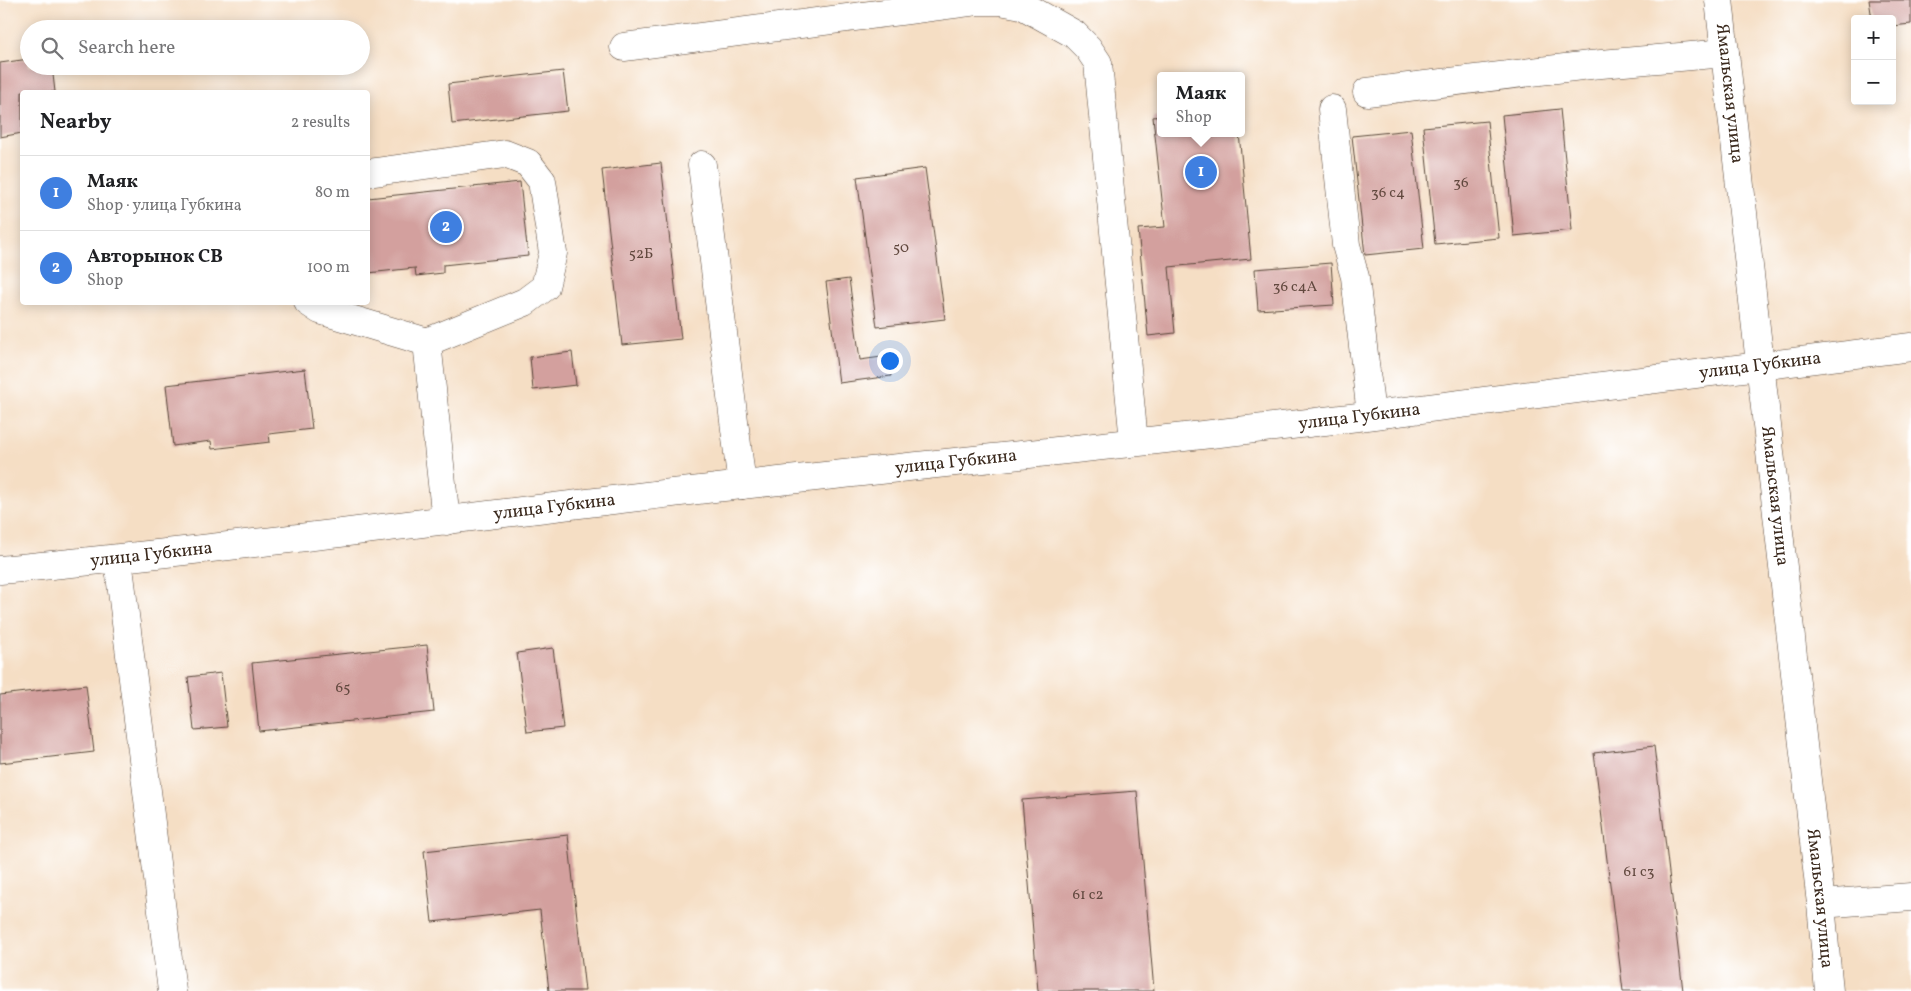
<!DOCTYPE html>
<html lang="en">
<head>
<meta charset="utf-8">
<style>
	:root { --surface:#fff; --page:#f6f6f6; --text:#202124; --muted:#757577; --line:#e0e0e0; --accent:#ea580c }
	body { margin:0; font-family:Vollkorn,serif; background:var(--page); color:var(--text) }
	.controls { position:absolute; right:15px; top:15px; display:grid; overflow:hidden; border-radius:5px; box-shadow:0 2px 12px #0003 }
	.controls button { width:45px; height:45px; display:grid; place-items:center; padding:0; border:0; border-bottom:1px solid var(--line); background:var(--surface); color:var(--text); font:25px sans-serif }
	.you { position:absolute; left:889px; top:360px; width:18px; height:18px; margin:-12px; border:4px solid #fff; border-radius:50%; background:#1a73e8; box-shadow:0 0 0 8px #1a73e833 }
	.badge { display:grid; place-items:center; width:32px; height:32px; border-radius:50%; background:var(--accent); color:#fff; font-size:16px; font-weight:700 }
	.pin { position:absolute; translate:-50% -50%; border:2px solid #fff; box-shadow:0 1px 5px #0006 }
	.popup { position:absolute; left:1157px; top:72px; width:88px; height:65px; box-sizing:border-box; display:grid; place-content:center; border-radius:5px; background:var(--surface); filter:drop-shadow(0 1px 4px #0005); font-size:16px; white-space:nowrap; color:var(--muted) }
	.popup b { font-size:19px; color:var(--text) }
	.popup::after { content:''; position:absolute; left:50%; top:100%; margin-left:-10px; border:10px solid transparent; border-top-color:var(--surface) }
	.list { margin:0; padding:0; list-style:none }
	h2 { display:flex; justify-content:space-between; align-items:center; height:65px; margin:0; padding:0 20px; font-size:21px }
	h2 small { font-size:16px; font-weight:400; color:var(--muted) }
	.list li { display:grid; grid-template-columns:32px 1fr auto; gap:15px; align-items:center; box-sizing:border-box; height:75px; padding:0 20px; border-top:1px solid var(--line) }
	.list b { display:block; font-size:19px; white-space:nowrap }
	.list p { margin:0; font-size:16px; white-space:nowrap; color:var(--muted) }
	.list em { font-size:16px; font-style:normal; color:var(--muted) }
	.icon { flex:none; width:28px; height:28px; fill:none; stroke:currentColor; stroke-width:2; stroke-linecap:round; stroke-linejoin:round }
	.map { position:relative; flex:none; width:1911px; height:991px; overflow:hidden }
	.search { position:absolute; background:var(--surface); box-shadow:0 2px 12px #0003; left:20px; top:20px; width:350px; height:55px; display:flex; align-items:center; gap:12px; box-sizing:border-box; padding:0 18px; border-radius:28px; color:var(--muted); font-size:19px }
	.panel { position:absolute; background:var(--surface); box-shadow:0 2px 12px #0003; left:20px; top:90px; width:350px; height:215px; border-radius:5px }
	.map>svg:first-child { display:block }
	.building { fill:#d3a09e }
	.lines { fill:none; stroke-linecap:round; stroke-linejoin:round }
	.minor-casing { stroke:#574537; stroke-width:29 }
	.minor { stroke:#fff; stroke-width:28 }
	.labels { text-anchor:middle; dominant-baseline:central; stroke-width:4.5; stroke-linejoin:round; paint-order:stroke }
	.number-label { font-size:15px; fill:#61483e }
	.street-label { font-size:18px; fill:#3b2a1e; stroke:#fff }
</style>
</head>
<body>
<div class="map">
<svg width="1911" height="991" viewBox="0 0 1911 991">
	<rect width="100%" height="100%" fill="#fff"/>
	<filter id="ink" filterUnits="userSpaceOnUse"><feTurbulence type="fractalNoise" baseFrequency=".02" numOctaves="2"/><feDisplacementMap in="SourceGraphic" scale="10" xChannelSelector="R" yChannelSelector="G"/><feConvolveMatrix kernelMatrix="1 2 1 2 8 2 1 2 1" color-interpolation-filters="sRGB"/></filter>
	<filter id="wash" filterUnits="userSpaceOnUse"><feTurbulence type="fractalNoise" baseFrequency=".0096" numOctaves="4" result="noise"/><feDisplacementMap in="SourceGraphic" scale="20" xChannelSelector="R" yChannelSelector="G"/><feGaussianBlur stdDeviation="1.12" result="paint"/><feColorMatrix in="noise" values="0 0 0 0 0 0 0 0 0 0 0 0 0 0 0 0 0 1.4 0 .05"/><feComposite in="paint" operator="in"/></filter>
	<g filter="url(#wash)">
		<rect width="100%" height="100%" fill="#f5dec4"/>
		<g id="blocks">
			<!-- building -->
			<path class="building" d="M1869,0H1911V24L1892,26V19H1872Z
				M29,59V66H52L55,92H22V133L0,137V63Z
				M563,71L568,111L452,124L448,84Z
				M1560,109L1572,230L1514,236L1502,115Z
				M1161,116V133H1239L1251,259L1169,267L1175,333L1148,336L1138,229L1165,227L1153,117Z
				M1487,121L1499,238L1435,244L1423,127Z
				M1411,130L1424,249L1365,255L1352,136Z
				M661,163L681,339L622,345L602,170Z
				M925,168L945,319L877,327L857,177Z
				M520,182L528,256L443,265V273L416,276L415,268L368,273V198Z
				M1331,263L1334,305L1258,310L1255,269Z
				M849,279L860,360L889,356L891,376L839,383L826,282Z
				M572,352L576,385L533,390L530,357Z
				M305,369L312,429L269,434L270,442L212,449L211,441L173,446L166,385Z
				M427,645L434,712L259,731L252,663Z
				M553,648L563,728L527,732L517,653Z
				M221,673L227,727L194,730L188,677Z
				M86,685L94,752L0,763V695Z
				M1654,746L1683,991H1623L1594,753Z
				M1137,791L1154,991H1038L1022,800Z
				M568,835L585,991H549L540,910L432,922L424,851Z"/>
		</g>
	</g>
	<g filter="url(#ink)">
		<use href="#blocks" fill-opacity="0" stroke="#574537" stroke-width="1"/>
		<g class="lines">
			<!-- minor casing -->
			<g class="minor-casing">
				<g id="minor">
					<path id="s1" d="M1719,0L1821,904L1829,991"/>
					<path d="M624,47L977,1H1000L1022,5L1074,34L1088,48L1098,63L1134,442"/>
					<path d="M1367,92L1590,65L1725,53"/>
					<path d="M1332,109L1346,245L1355,277L1371,415"/>
					<path d="M702,165L742,485"/>
					<path d="M368,173L505,154L528,163L542,181L553,253L545,287L525,302L427,342L446,521"/>
					<path d="M308,302L320,310L427,342"/>
					<path d="M118,559L172,991"/>
					<path id="s2" d="M0,570C225,549 448,519 672,493C906,466 1140,444 1374,415C1553,393 1732,368 1911,347"/>
					<path d="M1821,904L1911,897"/>
				</g>
			</g>
			<!-- minor -->
			<use href="#minor" class="minor"/>
		</g>
	</g>
	<g class="labels">
		<!-- number labels -->
		<g class="number-label">
			<text x="1461" y="183">36</text>
			<text x="1388" y="193">36 с4</text>
			<text x="901" y="248">50</text>
			<text x="641" y="254">52Б</text>
			<text x="1295" y="287">36 с4А</text>
			<text x="343" y="688">65</text>
			<text x="1639" y="872">61 с3</text>
			<text x="1088" y="895">61 с2</text>
		</g>
		<!-- street labels -->
		<g class="street-label">
			<text stroke="none"><textPath href="#s1" startOffset="94">Ямальская улица</textPath></text>
			<text stroke="none"><textPath href="#s2" startOffset="1772">улица Губкина</textPath></text>
			<text stroke="none"><textPath href="#s2" startOffset="1368">улица Губкина</textPath></text>
			<text stroke="none"><textPath href="#s2" startOffset="962">улица Губкина</textPath></text>
			<text stroke="none"><textPath href="#s1" startOffset="499">Ямальская улица</textPath></text>
			<text stroke="none"><textPath href="#s2" startOffset="558">улица Губкина</textPath></text>
			<text stroke="none"><textPath href="#s2" startOffset="152">улица Губкина</textPath></text>
			<text stroke="none"><textPath href="#s1" startOffset="904">Ямальская улица</textPath></text>
		</g>
	</g>
</svg>
<div class="controls">
<button>+</button>
<button>−</button>
</div>
<div class="you"></div>
<div class="pin badge" style="left:1201px;top:172px;background:#3f7fe0">1</div>
<div class="popup"><b>Маяк</b>Shop</div>
<div class="pin badge" style="left:446px;top:227px;background:#3f7fe0">2</div>
<div class="search"><svg class="icon" aria-label="search" viewBox="0 0 24 24"><circle cx="10" cy="10" r="6"/><path d="M15 15l6 6"/></svg>Search here</div>
<section class="panel">
<h2>Nearby<small>2 results</small></h2>
<ul class="list">
<li><span class="badge" style="background:#3f7fe0">1</span><div><b>Маяк</b><p>Shop · улица Губкина</p></div><em>80 m</em></li>
<li><span class="badge" style="background:#3f7fe0">2</span><div><b>Авторынок СВ</b><p>Shop</p></div><em>100 m</em></li>
</ul>
</section>
</div>
</body>
</html>
